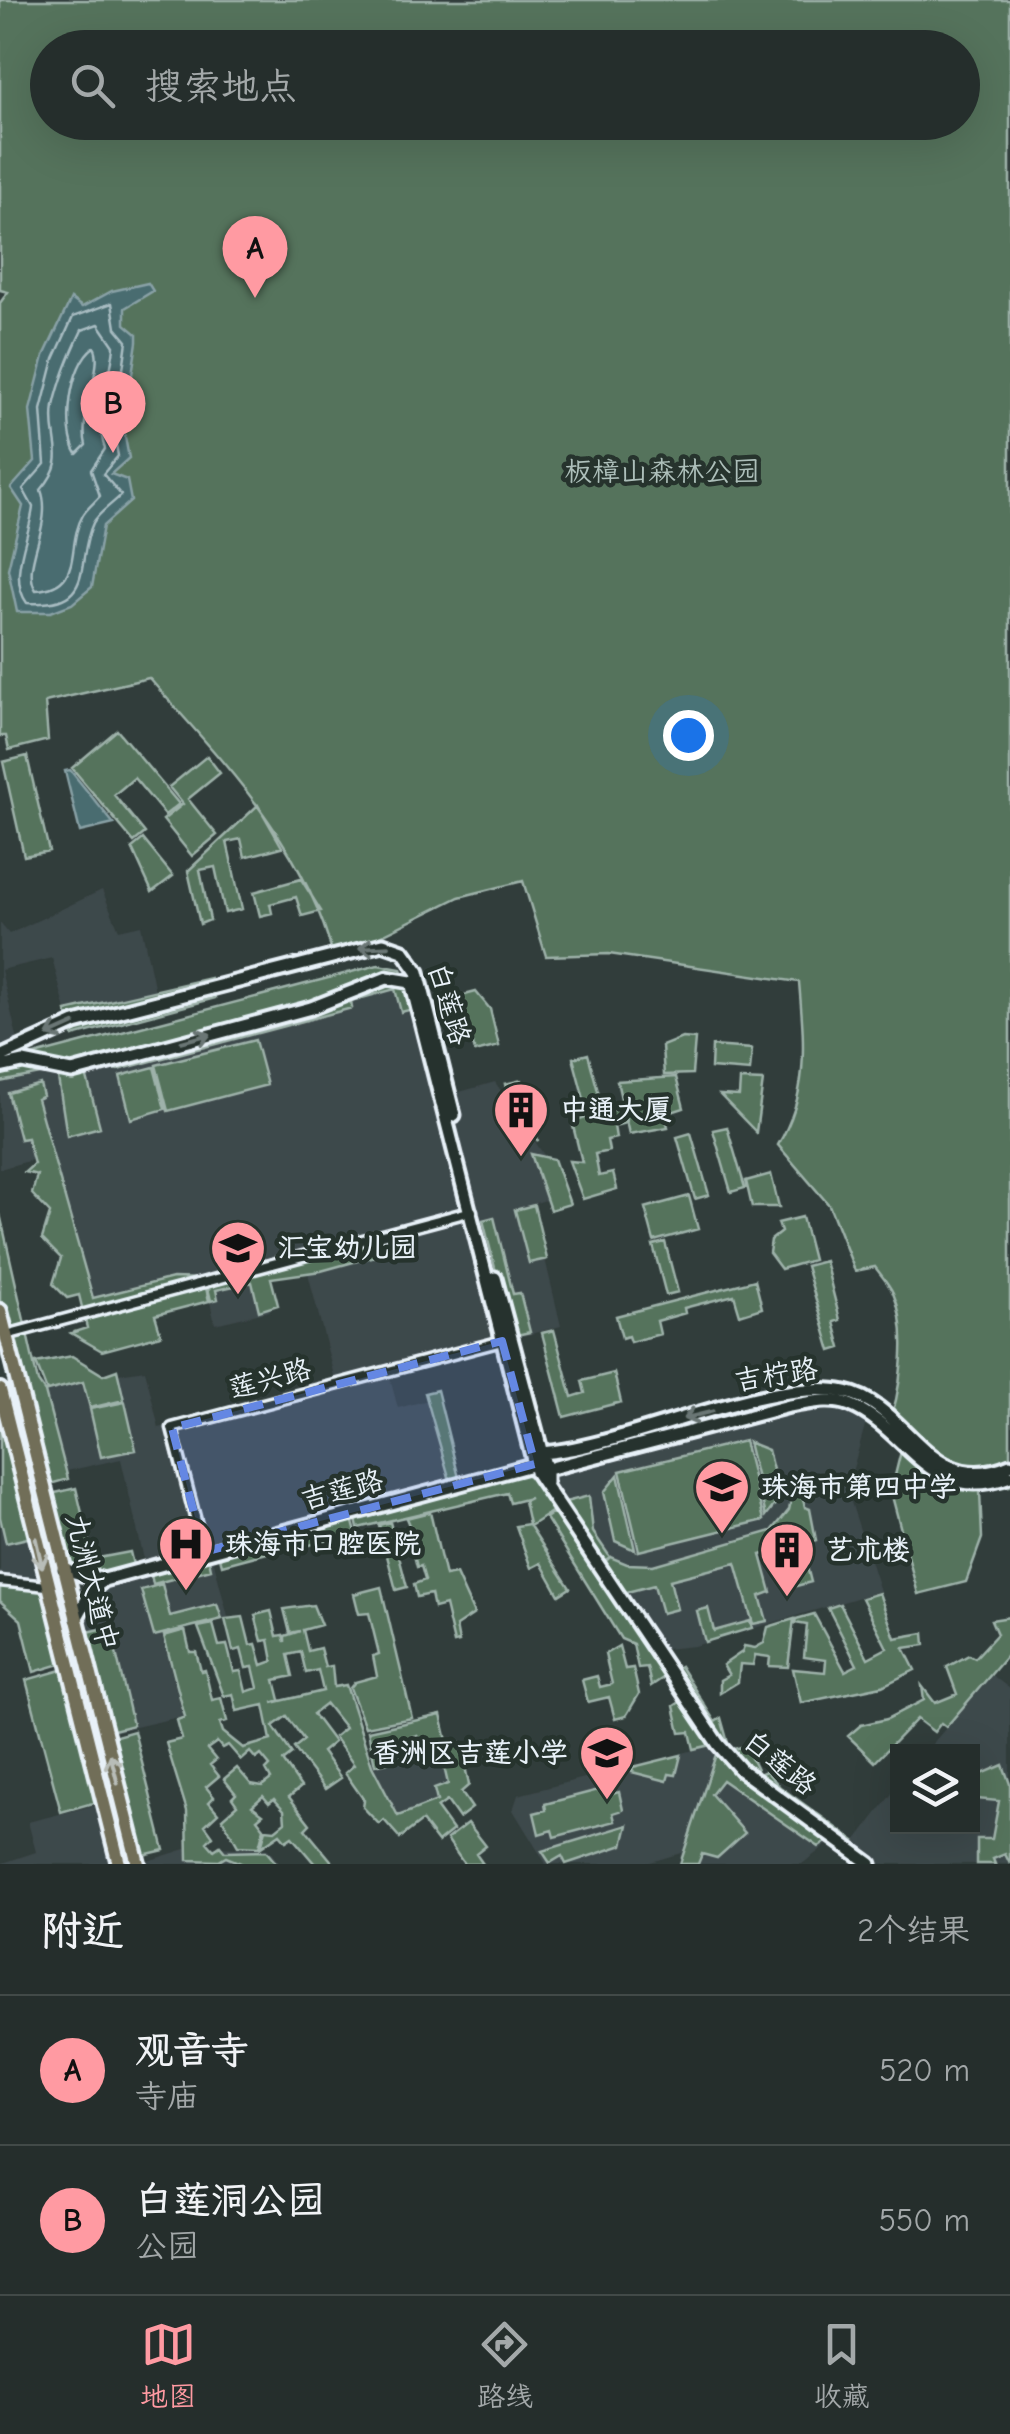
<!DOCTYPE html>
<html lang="zh">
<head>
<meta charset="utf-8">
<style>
	:root { --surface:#252e2c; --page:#2d3634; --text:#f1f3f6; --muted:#a3a8a9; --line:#424a48; --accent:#ff9aa2 }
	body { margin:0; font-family:"Comic Neue","LXGW WenKai TC",sans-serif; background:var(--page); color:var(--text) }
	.controls { position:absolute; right:30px; bottom:30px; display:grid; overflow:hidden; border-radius:0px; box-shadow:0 10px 40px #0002 }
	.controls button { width:90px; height:90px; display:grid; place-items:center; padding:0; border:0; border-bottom:2px solid var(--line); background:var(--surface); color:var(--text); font:50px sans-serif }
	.you { position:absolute; left:688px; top:735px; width:35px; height:35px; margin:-25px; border:8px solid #fff; border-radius:50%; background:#1a73e8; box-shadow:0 0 0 15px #1a73e833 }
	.badge { display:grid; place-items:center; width:65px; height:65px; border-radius:50%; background:var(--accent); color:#111; font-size:32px; font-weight:700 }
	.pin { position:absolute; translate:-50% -82px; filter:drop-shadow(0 2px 5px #0008) }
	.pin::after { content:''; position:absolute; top:52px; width:35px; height:30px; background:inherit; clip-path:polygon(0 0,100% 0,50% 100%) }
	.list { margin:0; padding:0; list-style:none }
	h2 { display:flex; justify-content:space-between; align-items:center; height:130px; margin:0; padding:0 40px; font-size:42px }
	h2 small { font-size:32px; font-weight:400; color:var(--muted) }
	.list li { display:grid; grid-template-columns:65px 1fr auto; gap:30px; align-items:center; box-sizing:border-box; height:150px; padding:0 40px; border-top:2px solid var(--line) }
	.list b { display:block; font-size:38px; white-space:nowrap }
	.list p { margin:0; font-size:32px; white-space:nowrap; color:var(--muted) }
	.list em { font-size:32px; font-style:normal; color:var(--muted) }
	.icon { flex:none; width:55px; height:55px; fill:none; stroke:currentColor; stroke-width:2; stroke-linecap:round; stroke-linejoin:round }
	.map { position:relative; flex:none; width:1010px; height:1864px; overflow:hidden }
	.search { position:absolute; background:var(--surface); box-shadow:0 10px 40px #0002; left:30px; right:30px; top:30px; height:110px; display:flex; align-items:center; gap:25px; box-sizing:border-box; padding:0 35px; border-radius:55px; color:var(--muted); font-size:38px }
	.sheet { height:430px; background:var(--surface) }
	nav { display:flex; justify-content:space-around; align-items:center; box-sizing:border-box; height:140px; border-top:2px solid var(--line); background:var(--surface); font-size:28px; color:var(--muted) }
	nav a { display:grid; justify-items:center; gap:5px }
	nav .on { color:var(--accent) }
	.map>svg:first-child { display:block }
	.built { fill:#3e484b }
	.green { fill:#54735c; stroke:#9eb2aa; stroke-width:2.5; fill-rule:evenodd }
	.water { fill:#496c70; stroke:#89a1a6; stroke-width:2.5 }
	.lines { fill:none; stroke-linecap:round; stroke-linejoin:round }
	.shore { stroke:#a8bcc2; stroke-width:2.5 }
	.minor-casing { stroke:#e8f1f8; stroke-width:15 }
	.secondary-casing { stroke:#e8f1f8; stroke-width:19 }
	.primary-casing { stroke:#e8f1f8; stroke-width:20 }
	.minor { stroke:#26332d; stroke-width:8 }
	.secondary { stroke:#26332d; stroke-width:11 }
	.primary { stroke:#716e59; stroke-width:12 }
	.oneway { stroke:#6a7674 }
	.oneway2 { stroke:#b8bdb8 }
	.marked { fill:#6487e3; fill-opacity:0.2; stroke:#6487e3; stroke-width:8; stroke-dasharray:20 12; stroke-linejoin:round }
	.labels { text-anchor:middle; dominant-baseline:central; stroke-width:9; stroke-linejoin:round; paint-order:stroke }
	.park-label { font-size:28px; fill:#adbfba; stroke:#26332d }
	.street-label { font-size:28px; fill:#e8f1f8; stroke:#26332d }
	.poi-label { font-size:28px; font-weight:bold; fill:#e8f1f8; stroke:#26332d; text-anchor:start }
</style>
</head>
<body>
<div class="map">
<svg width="1010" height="1864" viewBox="0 0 1010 1864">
	<rect width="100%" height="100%" fill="#313d3b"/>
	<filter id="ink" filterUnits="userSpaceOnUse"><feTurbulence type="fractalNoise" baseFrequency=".01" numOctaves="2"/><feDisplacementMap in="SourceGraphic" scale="20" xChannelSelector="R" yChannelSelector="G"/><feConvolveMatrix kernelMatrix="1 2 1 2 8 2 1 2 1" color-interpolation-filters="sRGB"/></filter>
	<g filter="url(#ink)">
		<!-- built -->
		<path class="built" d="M102,890L119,930L141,925L155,991L66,1011L52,958L1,970L18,1041L0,1046V923L9,934Z
			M378,964L402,968L413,986L502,1341L388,1371L398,1408L439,1397L461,1483L211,1551L228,1617L162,1635L183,1716L105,1734L76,1619L92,1590L146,1568L121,1459L40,1477L17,1389L145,1370L159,1428L336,1384L304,1257L259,1269L270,1311L215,1324L206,1284L84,1316L42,1157L0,1169V1063Z
			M495,1082L548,1161L556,1197L532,1204L561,1326L511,1339L449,1095Z
			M840,1402L871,1419L866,1422L847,1490L880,1591L694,1646L655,1650L546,1483V1469L789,1406Z
			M9,1421L47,1586L0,1581V1423Z
			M992,1675L1010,1689V1864H870L850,1849L897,1787L898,1826H972V1752L926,1751Z
			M437,1715L455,1786L402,1830L383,1805L367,1730Z
			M718,1744L836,1838L802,1864H679L681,1853L644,1864H546L513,1810L518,1795Z
			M103,1803L119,1864H0L36,1852L28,1822Z
			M195,1846L268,1849L280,1864H138Z"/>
		<!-- green -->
		<path class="green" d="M0,0H1010V1486L980,1491L982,1538L966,1582L918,1594L891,1492L902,1447L886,1432C901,1395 910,1331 893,1293C889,1284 881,1275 875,1267L855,1271L829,1205L778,1145C810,1091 804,1042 799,982L609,954L546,956L523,881L459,897L334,959C306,846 224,763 149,678L45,702L48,740L9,750L6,736H0V303L8,292L0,290ZM48,48H962V122H48Z
			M117,730L179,804L165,815L134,778L114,795L145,833L134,842L72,768Z
			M27,756L49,851L24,856L3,762Z
			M207,756L220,773L188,799L217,835L192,856L163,820L183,804L169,787Z
			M258,805L282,847L245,857L241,839L227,842L242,909L225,913L215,867L200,870L210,920L200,924L188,871Z
			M143,839L173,876L152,892L132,848Z
			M301,879L321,911L302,916L296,897L270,904L272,913L260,916L254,892Z
			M378,965L401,969L417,1008L401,1012L395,989L351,1001L352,1008L118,1070L90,1064L0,1082V1064Z
			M210,978L215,998L73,1036L66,1011Z
			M476,992L490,1009L499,1046L475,1052L461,996Z
			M682,1038L695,1039L692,1074L664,1075L662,1046Z
			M255,1040L267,1085L168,1111L156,1065Z
			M712,1046L752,1049L750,1071L711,1068Z
			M588,1054L603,1110L588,1114L573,1058Z
			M154,1067L165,1109L131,1119L120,1076Z
			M85,1070L100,1127L67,1136L58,1078Z
			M676,1077L684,1108L665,1114L668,1127L629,1134L617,1081Z
			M522,1080L538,1141L509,1100L505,1084Z
			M740,1080L763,1081L756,1132L720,1095L739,1096Z
			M40,1084L43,1096L37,1099L93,1298L173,1278L204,1279L209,1301L155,1315L161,1335L102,1351L71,1333L87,1328L79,1295L67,1298L53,1284L61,1258L42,1239L50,1213L32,1194L37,1175L25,1172L34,1164L27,1138L20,1139L8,1093Z
			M621,1108L625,1123L614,1126L616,1138L607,1140L609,1151L595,1154L599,1176L613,1173L617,1189L583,1199L569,1161L582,1162L572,1122Z
			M727,1127L745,1188L731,1192L713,1130Z
			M691,1133L709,1195L695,1199L677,1137Z
			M531,1154L554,1159L570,1204L550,1210Z
			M771,1174L779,1207H752L746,1181Z
			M689,1196L698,1229L654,1241L645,1208Z
			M534,1205L547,1259L529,1263L515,1210Z
			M0,1214L38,1382L45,1392L68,1479L43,1486L0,1320Z
			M494,1217L513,1294L520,1293L530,1332L512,1336L483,1220Z
			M802,1217L813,1260L781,1269L769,1253L771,1240L781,1232L778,1223Z
			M399,1229L404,1248L321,1271L271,1278L278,1305L259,1311L252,1282L216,1290L218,1299L211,1301L206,1279Z
			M665,1242L678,1292L666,1295L653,1245Z
			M825,1261L840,1320L834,1322L841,1348L831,1351L806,1266Z
			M755,1280L762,1308L740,1315L734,1295L684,1308L685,1313L657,1321L660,1334L630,1342L628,1336L622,1338L616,1316Z
			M554,1330L572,1397L585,1393L582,1381L614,1373L621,1402L564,1417L542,1333Z
			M72,1356L103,1375L117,1370L124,1400L90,1408L83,1382L47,1391L36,1363Z
			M437,1390L460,1482L451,1484L425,1393Z
			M125,1402L136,1450L101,1457L90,1409Z
			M5,1425L32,1537L6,1543L0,1517V1427Z
			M744,1441L764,1520L639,1551L620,1471Z
			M748,1442L768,1450L780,1498L766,1516Z
			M533,1466L559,1507L530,1526L570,1588L559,1595L541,1563L531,1568L516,1526L529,1524L524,1501L530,1498L510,1503L507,1493L358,1528L355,1515Z
			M618,1475L635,1550L615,1541L604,1492Z
			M799,1485L805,1507L810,1509L816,1540L761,1555L771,1592L760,1596L767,1621L753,1624L736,1563L670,1580L677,1609L662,1613L654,1585L623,1593L603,1564L610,1557L602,1562L561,1503L589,1496L593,1532L610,1557L627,1564L653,1565L772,1531L789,1510L794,1487Z
			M76,1488L93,1559L130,1552L134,1569L103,1577L64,1566L47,1495Z
			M559,1509L669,1674L651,1686L647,1667L638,1668L633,1644L621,1639L546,1518Z
			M430,1512L445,1576L456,1574L474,1614L456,1626L459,1642L454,1643L445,1605L434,1608L431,1594L417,1597L414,1584L425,1580L421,1566L417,1567L413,1551L419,1549L406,1518Z
			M351,1515L356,1533L294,1549L289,1531Z
			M390,1522L407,1587L396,1590L379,1525Z
			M285,1532L289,1547L222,1565L218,1550Z
			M803,1551L811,1582L785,1589L777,1558Z
			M208,1555L211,1569L153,1584L150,1570Z
			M0,1584L45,1589L64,1663L34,1672L21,1620L0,1601Z
			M162,1584L170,1616L217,1604L222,1619L154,1636L141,1590Z
			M381,1587L412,1718L365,1727L350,1688L355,1682L377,1676L373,1656L379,1654L369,1613L359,1614L354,1594Z
			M879,1593L895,1638L924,1633L925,1645L904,1648L915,1670L882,1686L801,1703L793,1669L825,1672L826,1660L804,1657L807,1625L795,1623L796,1619L814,1614L845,1671L857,1665L828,1608L840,1604L868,1658L887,1648L862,1598Z
			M313,1605L321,1625L303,1630L308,1651L320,1648L325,1667L332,1666L334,1687L346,1685L372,1766L398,1816L437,1801L434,1789L448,1784L442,1758L420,1745L417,1735L397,1741L400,1754L397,1760L375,1765L368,1731L441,1715L448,1745L460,1743L469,1785L461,1792L472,1808L459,1818L447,1801L437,1808L453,1830L438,1842L422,1821L400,1838L384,1820L379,1824L363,1807L364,1800L345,1773L354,1765L334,1737L345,1728L326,1704L313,1714L334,1742L322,1752L341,1778L325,1789L294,1748L304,1740L287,1716L273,1726L292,1754L283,1761L301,1787L289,1797L310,1824L305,1829L334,1864H315L292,1837L286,1841L280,1834L261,1847L266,1829L275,1830L285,1822L284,1810L274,1799L269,1803L263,1796L252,1806L263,1814L257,1819L264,1828L259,1847L238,1846L222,1818L237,1805L232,1798L236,1794L224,1779L237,1768L251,1784L262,1786L271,1779L266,1770L270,1766L261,1755L256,1759L250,1752L241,1760L228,1745L222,1748L217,1742L207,1749L216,1760L210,1765L219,1776L206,1787L214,1797L209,1802L218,1813L205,1825L213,1836L207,1842L214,1850L220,1846L225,1852L266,1851L277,1864H243L226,1857L219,1861L188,1860L187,1811L166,1743L182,1739L177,1720L185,1717L164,1636L185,1630L190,1652H196L201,1671L205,1670L212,1700L221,1698L227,1721L220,1723L223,1732L243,1748L271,1740L264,1705L237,1711L233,1694L224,1696L198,1627L213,1624L219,1646L227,1645L234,1672L241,1671L246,1692L258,1688L253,1667L246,1668L241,1649L233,1651L225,1619L243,1617L250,1645L256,1644L262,1665L273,1661L269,1640L262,1641L255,1615L271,1611L277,1636L283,1635L285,1642V1636L300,1631L290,1633L284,1609ZM301,1652L306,1673L318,1670L323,1691L272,1703L280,1700L275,1680L293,1676L288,1655Z
			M708,1608L714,1631L750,1621L752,1628L705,1642L697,1611Z
			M1010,1617V1652L946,1727L941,1723L934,1732L917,1719L875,1762L848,1736L861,1725L887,1719L924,1700L922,1686L935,1703L957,1694L947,1667L969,1655L975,1658L997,1634L991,1620Z
			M794,1619L788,1667L769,1666L770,1657L755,1655L753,1665L740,1664L738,1682L720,1693V1680L729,1675L723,1665L742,1652L744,1646L755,1648L764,1643L768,1627Z
			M110,1627L133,1725L106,1732L83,1633Z
			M619,1646L625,1669L633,1668L639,1694L626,1716L615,1719L609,1697L588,1702L582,1680L597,1676L600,1687L612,1684L605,1654Z
			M680,1666L715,1722L721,1718L730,1750L745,1746L759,1774L766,1771L780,1787L855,1841L850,1847L742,1769L671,1671Z
			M65,1669L100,1801L61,1812L26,1680Z
			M683,1700L715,1744L694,1749L690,1732L680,1733L674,1706Z
			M134,1731L164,1850L139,1856L109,1738Z
			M718,1748L831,1839L819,1847L722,1780L711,1794L745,1833L717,1858L702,1854L698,1864H680Z
			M681,1755L676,1775L669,1774L667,1781L632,1772L633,1767Z
			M1003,1765L1010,1784V1864L1005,1854L993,1859L995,1864H977V1839H992L999,1801L977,1799V1776Z
			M606,1788L608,1795L619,1792L623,1810L613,1813L615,1821L554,1837L552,1830L539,1834L534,1813L546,1810L545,1804Z
			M468,1823L486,1846L476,1854L483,1864H464L447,1839Z
			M628,1825L623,1845L566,1864L562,1856L550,1863L542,1851Z"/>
		<!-- water -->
		<path class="water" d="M148,283L153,291L125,308V324L137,334V342L128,401L121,416L129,458L111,474L127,480L131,501L103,526L92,587L72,604L51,612H17L8,569L23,506L11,488L35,461L30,410L44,356L71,299L82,307L112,291Z
			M70,770L114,824L80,832L65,771Z"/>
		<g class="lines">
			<!-- shore -->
			<path class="shore" d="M112,303L116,328L127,341L119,398L111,416L118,456L103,474L121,495C113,504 99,512 93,523C74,563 98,608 27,603C7,576 30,537 33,507L23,489L45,464L41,410L54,359L73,317Z
				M99,324L114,346C111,383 93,413 105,449L91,470L100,496C95,502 87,508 83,515C65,546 85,587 36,590C20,566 54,525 41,490C71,455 48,442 54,406C60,379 70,355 82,330Z
				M94,347C105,364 78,413 86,445L77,454C62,431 69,364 94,347Z"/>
			<!-- minor casing -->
			<g class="minor-casing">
				<path id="minor" d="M6,1335L472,1211
					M204,1552L172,1428L502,1341
					M0,1581L47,1586"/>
			</g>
			<!-- secondary casing -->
			<g class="secondary-casing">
				<path id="secondary" d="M0,1057L75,1023L383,944L403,951L418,972L454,1115
					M0,1067L23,1062L72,1072L311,1008L387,978L411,982L536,1472L718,1744L741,1770L870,1864
					M495,1278L546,1469V1483
					M540,1453C625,1448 768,1375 846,1392C908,1405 929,1500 1010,1465
					M540,1471L789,1406C809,1403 831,1397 850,1405C909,1429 929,1507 1010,1476
					M63,1569L104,1580L535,1464
					M76,1619L92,1590L104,1580"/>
			</g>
			<!-- primary casing -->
			<g class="primary-casing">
				<path id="primary" d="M0,1311L138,1864
					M0,1390L119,1864"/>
			</g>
			<!-- minor -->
			<use href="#minor" class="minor"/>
			<!-- secondary -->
			<use href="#secondary" class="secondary"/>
			<!-- primary -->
			<use href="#primary" class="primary"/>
		</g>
		<!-- one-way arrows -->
		<defs><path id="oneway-shaft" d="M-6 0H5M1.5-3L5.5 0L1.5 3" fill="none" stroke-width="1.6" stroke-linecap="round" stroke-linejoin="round" transform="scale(2.5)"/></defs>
		<g class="oneway">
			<use href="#oneway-shaft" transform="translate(374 947) rotate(177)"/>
			<use href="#oneway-shaft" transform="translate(61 1030) rotate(156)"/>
			<use href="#oneway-shaft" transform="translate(196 1038) rotate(-15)"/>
			<use href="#oneway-shaft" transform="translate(698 1415) rotate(166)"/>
		</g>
		<g class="oneway2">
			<use href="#oneway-shaft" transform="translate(39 1553) rotate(77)"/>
			<use href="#oneway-shaft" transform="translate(114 1769) rotate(-104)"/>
		</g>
	</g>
	<!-- marked area -->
	<path class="marked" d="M502,1341L535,1464L204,1552L172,1428Z"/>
	<!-- icons -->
	<defs>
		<g id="building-pin" transform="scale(2.875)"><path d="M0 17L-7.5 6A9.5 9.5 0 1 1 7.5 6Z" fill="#ff9aa2" stroke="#26332d"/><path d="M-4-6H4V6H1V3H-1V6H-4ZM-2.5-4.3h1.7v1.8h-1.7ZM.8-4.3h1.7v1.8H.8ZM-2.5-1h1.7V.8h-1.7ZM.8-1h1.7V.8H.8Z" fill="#111"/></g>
		<g id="school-pin" transform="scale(2.875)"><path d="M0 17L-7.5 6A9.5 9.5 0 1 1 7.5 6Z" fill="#ff9aa2" stroke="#26332d"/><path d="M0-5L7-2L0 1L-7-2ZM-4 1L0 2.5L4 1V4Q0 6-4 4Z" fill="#111"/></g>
		<g id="hospital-pin" transform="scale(2.875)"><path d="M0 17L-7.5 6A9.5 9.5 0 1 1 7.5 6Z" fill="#ff9aa2" stroke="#26332d"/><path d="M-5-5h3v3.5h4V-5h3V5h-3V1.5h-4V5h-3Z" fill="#111"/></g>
	</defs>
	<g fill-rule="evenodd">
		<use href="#building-pin" x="521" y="1110"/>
		<use href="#school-pin" x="238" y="1248"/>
		<use href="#school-pin" x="722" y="1487"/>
		<use href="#hospital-pin" x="186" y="1544"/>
		<use href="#building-pin" x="787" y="1550"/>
		<use href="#school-pin" x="607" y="1753"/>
	</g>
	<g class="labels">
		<!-- park labels -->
		<g class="park-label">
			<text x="662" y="472">板樟山森林公园</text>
		</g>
		<!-- street labels -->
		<g class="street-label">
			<text transform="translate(449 1004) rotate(73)">白莲路</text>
			<text transform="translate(776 1375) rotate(-9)">吉柠路</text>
			<text transform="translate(270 1379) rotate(-15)">莲兴路</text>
			<text transform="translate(342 1490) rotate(-15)">吉莲路</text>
			<text transform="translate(92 1582) rotate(76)">九洲大道中</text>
			<text transform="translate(780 1763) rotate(39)">白莲路</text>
		</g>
		<!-- poi labels -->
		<g class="poi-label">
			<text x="560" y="1110">中通大厦</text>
			<text x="277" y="1248">汇宝幼儿园</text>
			<text x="761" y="1487">珠海市第四中学</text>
			<text x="225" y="1544">珠海市口腔医院</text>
			<text x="826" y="1550">艺术楼</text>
			<text x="568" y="1753" text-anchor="end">香洲区吉莲小学</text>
		</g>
	</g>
</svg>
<div class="controls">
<button><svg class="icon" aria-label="layers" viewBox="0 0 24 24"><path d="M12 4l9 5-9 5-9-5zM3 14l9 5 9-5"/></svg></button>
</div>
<div class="you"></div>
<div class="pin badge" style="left:255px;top:298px">A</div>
<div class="pin badge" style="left:113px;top:453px">B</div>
<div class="search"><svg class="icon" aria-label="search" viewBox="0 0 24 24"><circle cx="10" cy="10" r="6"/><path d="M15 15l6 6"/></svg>搜索地点</div>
</div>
<section class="sheet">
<h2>附近<small>2个结果</small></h2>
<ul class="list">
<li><span class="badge">A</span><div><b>观音寺</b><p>寺庙</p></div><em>520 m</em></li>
<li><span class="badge">B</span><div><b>白莲洞公园</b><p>公园</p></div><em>550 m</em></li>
</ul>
</section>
<nav>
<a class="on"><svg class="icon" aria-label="map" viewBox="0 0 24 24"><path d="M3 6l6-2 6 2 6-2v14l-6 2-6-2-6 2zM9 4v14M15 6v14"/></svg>地图</a>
<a><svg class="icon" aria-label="directions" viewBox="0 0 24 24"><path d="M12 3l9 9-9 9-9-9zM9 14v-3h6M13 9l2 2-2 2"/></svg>路线</a>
<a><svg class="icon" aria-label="saved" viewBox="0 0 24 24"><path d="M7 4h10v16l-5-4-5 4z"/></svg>收藏</a>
</nav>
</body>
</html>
